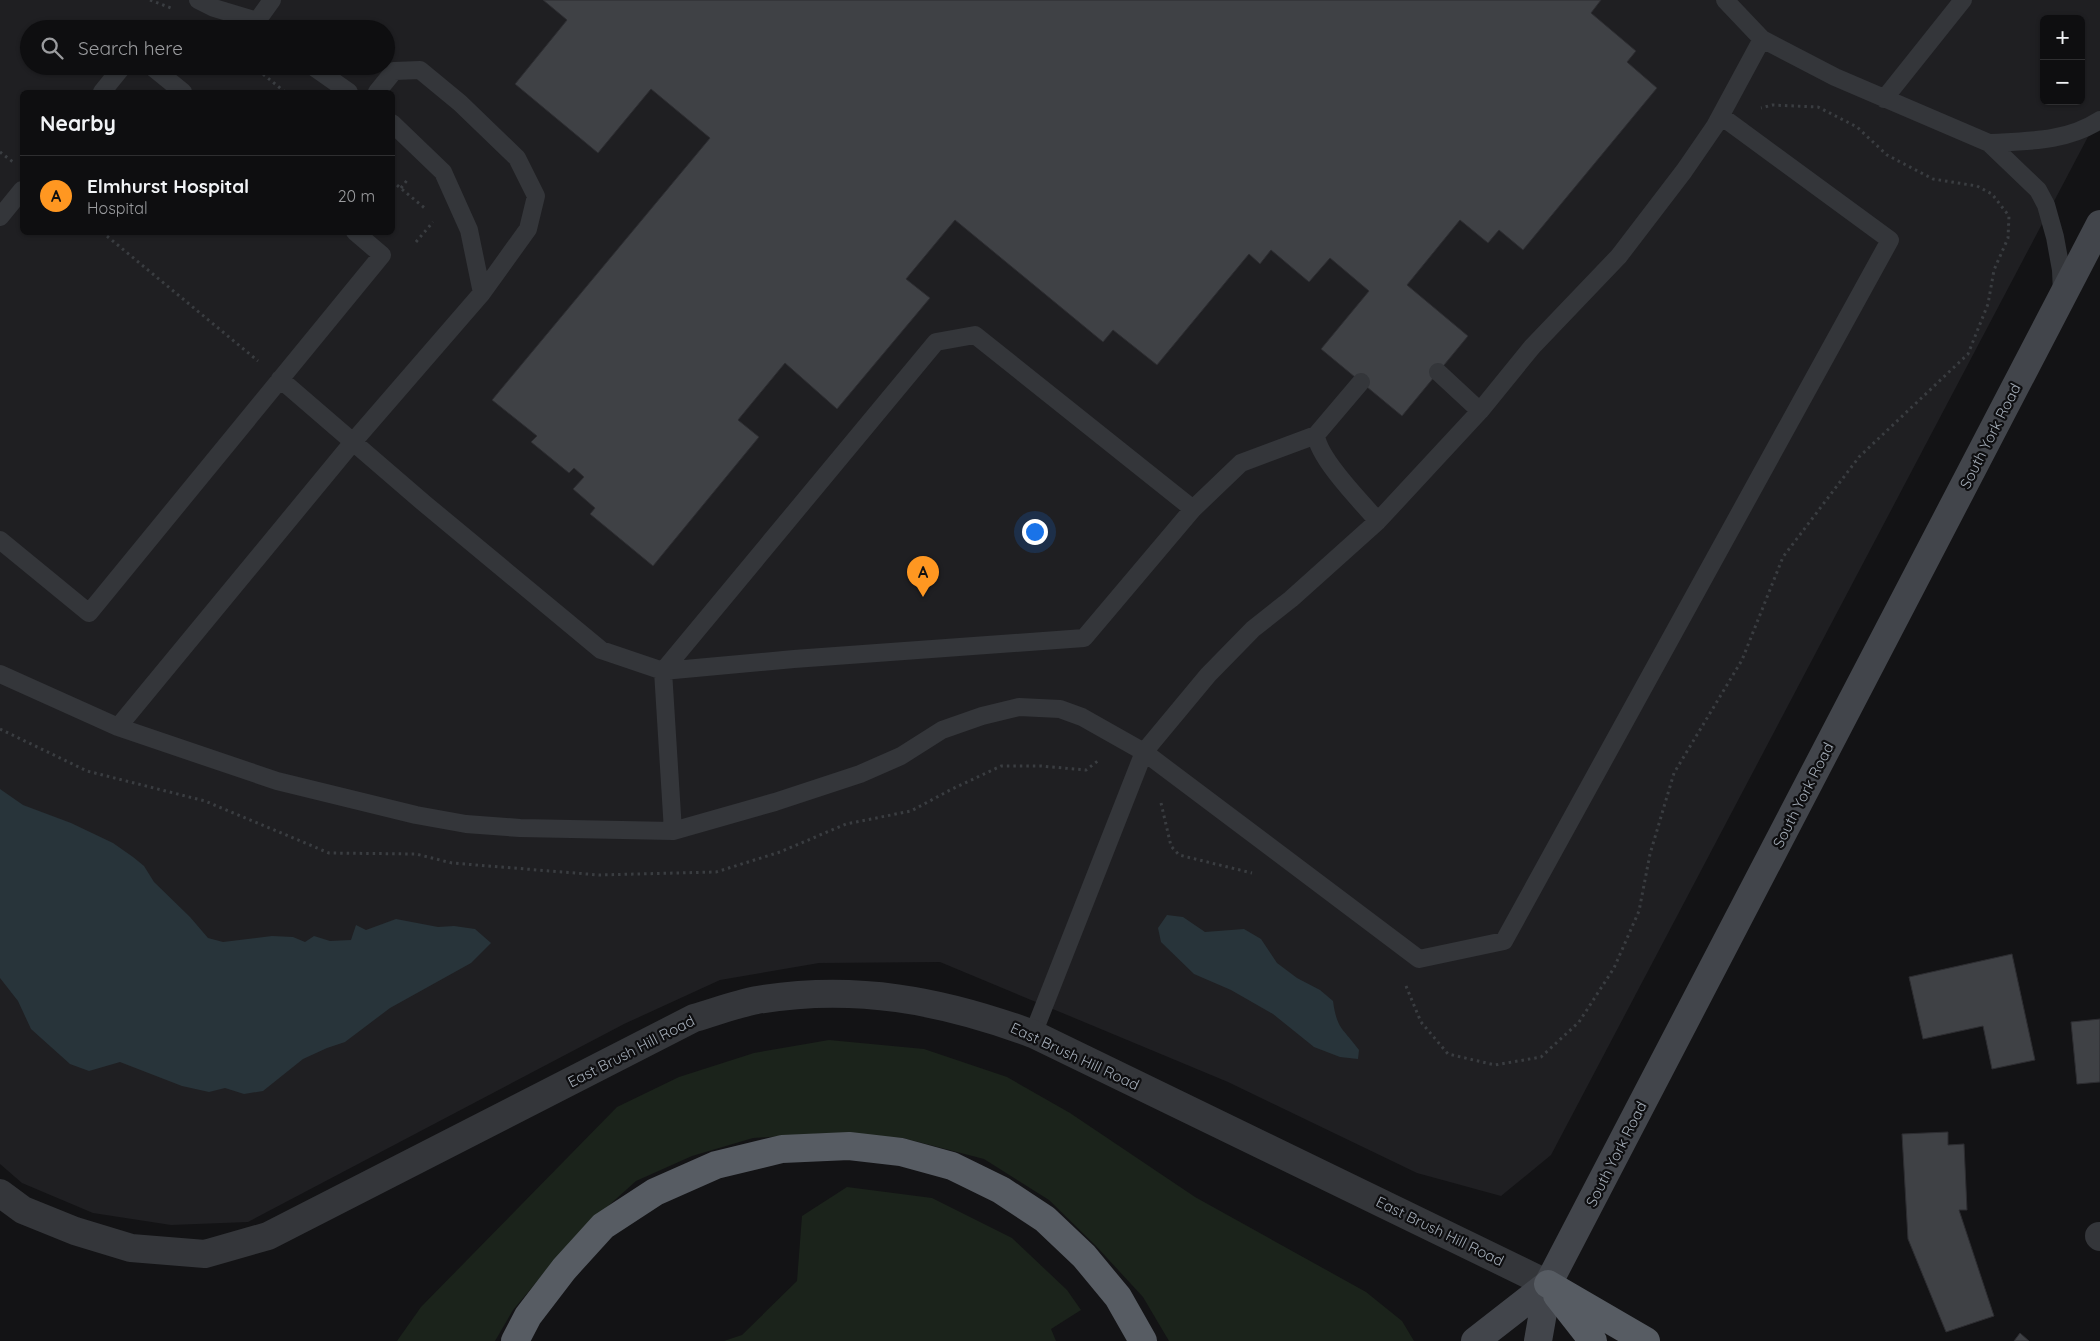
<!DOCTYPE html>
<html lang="en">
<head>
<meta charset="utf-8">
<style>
	:root { --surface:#0e0e10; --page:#171719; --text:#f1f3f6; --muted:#9b9c9f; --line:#2e2e30; --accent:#ff9721 }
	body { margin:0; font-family:Quicksand,sans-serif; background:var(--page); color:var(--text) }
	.controls { position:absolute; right:15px; top:15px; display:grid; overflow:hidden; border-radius:8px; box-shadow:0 1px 4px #0004 }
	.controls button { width:45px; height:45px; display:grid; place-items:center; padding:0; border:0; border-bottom:1px solid var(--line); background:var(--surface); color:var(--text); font:25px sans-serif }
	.you { position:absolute; left:1034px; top:531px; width:18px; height:18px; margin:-12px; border:4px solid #fff; border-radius:50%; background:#1a73e8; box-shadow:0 0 0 8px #1a73e833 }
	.badge { display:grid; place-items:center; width:32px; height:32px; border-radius:50%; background:var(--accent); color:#111; font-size:16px; font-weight:700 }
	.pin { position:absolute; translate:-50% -41px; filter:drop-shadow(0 1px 2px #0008) }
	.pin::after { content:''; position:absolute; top:26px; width:18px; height:15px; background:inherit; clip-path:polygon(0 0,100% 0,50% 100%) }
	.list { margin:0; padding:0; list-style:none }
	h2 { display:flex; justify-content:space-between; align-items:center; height:65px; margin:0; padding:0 20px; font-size:21px }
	h2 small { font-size:16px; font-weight:400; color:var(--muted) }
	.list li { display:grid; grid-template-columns:32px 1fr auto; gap:15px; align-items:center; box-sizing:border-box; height:80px; padding:0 20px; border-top:1px solid var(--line) }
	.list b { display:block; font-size:19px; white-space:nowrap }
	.list p { margin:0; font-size:16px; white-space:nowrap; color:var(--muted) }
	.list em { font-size:16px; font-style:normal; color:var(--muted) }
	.icon { flex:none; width:28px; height:28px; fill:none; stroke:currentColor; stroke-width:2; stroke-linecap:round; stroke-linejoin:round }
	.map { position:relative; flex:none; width:2100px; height:1341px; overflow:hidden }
	.search { position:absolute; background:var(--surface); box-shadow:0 1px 4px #0004; left:20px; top:20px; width:375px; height:55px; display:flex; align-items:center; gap:12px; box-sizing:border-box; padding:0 18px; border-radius:28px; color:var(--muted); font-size:19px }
	.panel { position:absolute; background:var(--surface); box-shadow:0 1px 4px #0004; left:20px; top:90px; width:375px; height:145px; border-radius:8px }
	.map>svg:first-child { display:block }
	.built { fill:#1f1f22; fill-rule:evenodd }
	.green { fill:#1b231b }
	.water { fill:#28343a }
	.building { fill:#3f4145; stroke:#2d2d31 }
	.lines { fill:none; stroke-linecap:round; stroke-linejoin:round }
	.path { stroke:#3a3d41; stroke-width:3; stroke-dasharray:2.5 4; stroke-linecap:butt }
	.service { stroke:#34363a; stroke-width:18 }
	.minor { stroke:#34363a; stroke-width:28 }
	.tertiary { stroke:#34363a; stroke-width:28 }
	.secondary { stroke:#42454b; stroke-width:28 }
	.trunk { stroke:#575c63; stroke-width:28 }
	.labels { text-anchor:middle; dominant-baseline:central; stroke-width:4.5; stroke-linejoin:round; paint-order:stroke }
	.street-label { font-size:15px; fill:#a3acb7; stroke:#0e0e10 }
</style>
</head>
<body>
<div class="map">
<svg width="2100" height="1341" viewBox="0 0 2100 1341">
	<rect width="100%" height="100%" fill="#131315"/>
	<!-- built -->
	<path class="built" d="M0,0H2100V114L1551,1155L1501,1196L1417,1173L1228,1082L940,962L819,963L720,980L624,1024L248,1222L171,1225L93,1213L22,1183L0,1164ZM2044,19H2081V101H2044ZM29,29H386V66H29ZM22,92H392V232H22Z"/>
	<!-- green -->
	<path class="green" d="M829,1040L924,1049L1007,1077L1070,1113L1195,1197L1366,1292L1402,1321L1414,1341H1169L1143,1297L1096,1246L1049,1200L984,1159L903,1138L828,1133L753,1138L692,1156L636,1181L577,1234L513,1310L495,1341H397L421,1307L617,1107L679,1077L754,1053Z
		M847,1187L932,1198L1012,1238L1067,1290L1081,1310L1051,1329L1056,1341H724L742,1335L797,1281L802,1216Z"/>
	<!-- water -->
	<path class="water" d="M0,789L23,805L71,823L113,843L133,857L144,866L154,882L190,917L208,938L223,942L272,936L293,937L305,942L314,936L330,941L351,940L356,925L366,930L396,919L438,927L454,926L475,929L491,943L471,963L390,1008L345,1042L327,1048L303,1059L263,1091L244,1094L225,1088L209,1092L182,1086L120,1062L89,1071L70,1064L31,1029L18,1001L0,978Z
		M1167,915L1183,917L1205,932L1244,929L1261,939L1277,963L1297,978L1320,990L1333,1001C1337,1030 1343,1028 1359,1050L1358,1059L1340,1057L1314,1047L1273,1014L1231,990L1194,974L1161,942L1158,928Z"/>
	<!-- building -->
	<path class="building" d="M543,0H1601L1591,13L1636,51L1627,62L1657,88L1523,250L1499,230L1488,243L1460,220L1407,285L1468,336L1402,416L1321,349L1369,291L1330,258L1309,282L1271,250L1260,264L1249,254L1157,365L1113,330L1103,342L955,220L906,279L930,298L837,409L785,363L738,420L759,437L653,566L590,514L595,508L573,489L584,477L574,468L569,473L531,442L537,436L492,400L710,138L651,89L598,153L515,84L567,20Z
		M2012,954L2035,1060L1992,1069L1983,1026L1923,1039L1909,977Z
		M2100,1019V1082L2077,1084L2071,1022Z
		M1948,1132V1145L1964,1144L1967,1210H1959L1994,1316L1946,1332L1908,1239L1902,1134Z
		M2020,1333L2029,1341H2014Z"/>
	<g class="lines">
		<!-- path -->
		<path class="path" d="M150,0L171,8
			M253,66L285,92
			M0,152L13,162
			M392,181L427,210
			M401,188L408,179
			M102,232L258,361
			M416,242L433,222
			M0,729L87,771L205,801L329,853L416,854L452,863L599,875L716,872L780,852L846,824L911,811L952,789L1001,766H1041L1086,770L1099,760
			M1161,803L1171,846L1179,855L1252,873
			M1406,986L1421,1022L1448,1054L1495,1065L1541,1057L1579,1022L1614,968L1639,911L1650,854L1674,773L1742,660L1783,557L1859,457L1968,354L1988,304L1994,270L2008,238L2009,216L1992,194L1977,186L1933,179L1887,155L1857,127L1818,107L1772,105L1761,108"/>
		<!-- service -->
		<path class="service" d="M198,0L214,8L257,21L267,29
			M1725,0L1762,39
			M257,21L272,0
			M151,66L183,92
			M312,66L349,92
			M102,92L123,66
			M377,92L394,71L420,70L460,103L517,158L536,196L528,229L482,293
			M1884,99L1963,0
			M1721,116L1890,240L1504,941L1419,959L1144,752L1208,675L1253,629L1291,599L1378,521L1480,411L1532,347L1619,256L1684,171L1715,126L1762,39L1835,77L1989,143L2038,190L2046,205L2055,237L2061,270L2062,293
			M1989,143C2028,141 2066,142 2100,120
			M0,217L22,190
			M1438,372L1480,411
			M280,379L425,504L601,650L663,671L673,831
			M1361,382L1316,435C1318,458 1362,503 1378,521
			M1193,509L1084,638L794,659L663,671L936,342L975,335L1193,509L1241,463L1316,435
			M0,540L89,613L382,255L355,232
			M0,674L118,727L277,781L416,815L466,824L520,828L673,831L775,802L860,774L901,756L942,730L982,716L1019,707L1060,709L1082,717L1144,752L1033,1034
			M118,727L353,442L482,293L469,230L443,172L392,123"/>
		<!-- minor -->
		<path class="minor" d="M2099,1236L2100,1237"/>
		<!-- tertiary -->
		<path class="tertiary" d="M0,1193L23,1210L75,1231L131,1248L205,1254L268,1236L694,1018C715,1012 736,1004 757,1000C855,984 941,1000 1033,1034L1548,1284"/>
		<!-- secondary -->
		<path class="secondary" d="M1475,1341L1548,1284L2100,224
			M1538,1341L1548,1284"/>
		<!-- trunk -->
		<path class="trunk" d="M1548,1284L1646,1341
			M1557,1295L1593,1341
			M515,1341L528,1316L564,1269L603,1226L655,1192L716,1165L782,1149L849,1146L901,1152L952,1166L1001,1190L1045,1219L1084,1256L1118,1297L1143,1341"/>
	</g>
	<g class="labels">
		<!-- street labels -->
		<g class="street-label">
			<text transform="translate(1990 436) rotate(-63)">South York Road</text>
			<text transform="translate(1803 795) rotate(-63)">South York Road</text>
			<text transform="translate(631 1051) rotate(-27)">East Brush Hill Road</text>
			<text transform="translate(1075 1056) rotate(25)">East Brush Hill Road</text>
			<text transform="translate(1616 1154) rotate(-63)">South York Road</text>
			<text transform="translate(1440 1231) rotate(26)">East Brush Hill Road</text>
		</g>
	</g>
</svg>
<div class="controls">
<button>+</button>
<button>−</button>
</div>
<div class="you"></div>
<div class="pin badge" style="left:923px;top:597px">A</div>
<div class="search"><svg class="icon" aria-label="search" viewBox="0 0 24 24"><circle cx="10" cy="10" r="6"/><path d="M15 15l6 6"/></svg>Search here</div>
<section class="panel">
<h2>Nearby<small></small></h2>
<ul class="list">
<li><span class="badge">A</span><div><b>Elmhurst Hospital</b><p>Hospital</p></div><em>20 m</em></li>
</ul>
</section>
</div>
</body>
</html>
